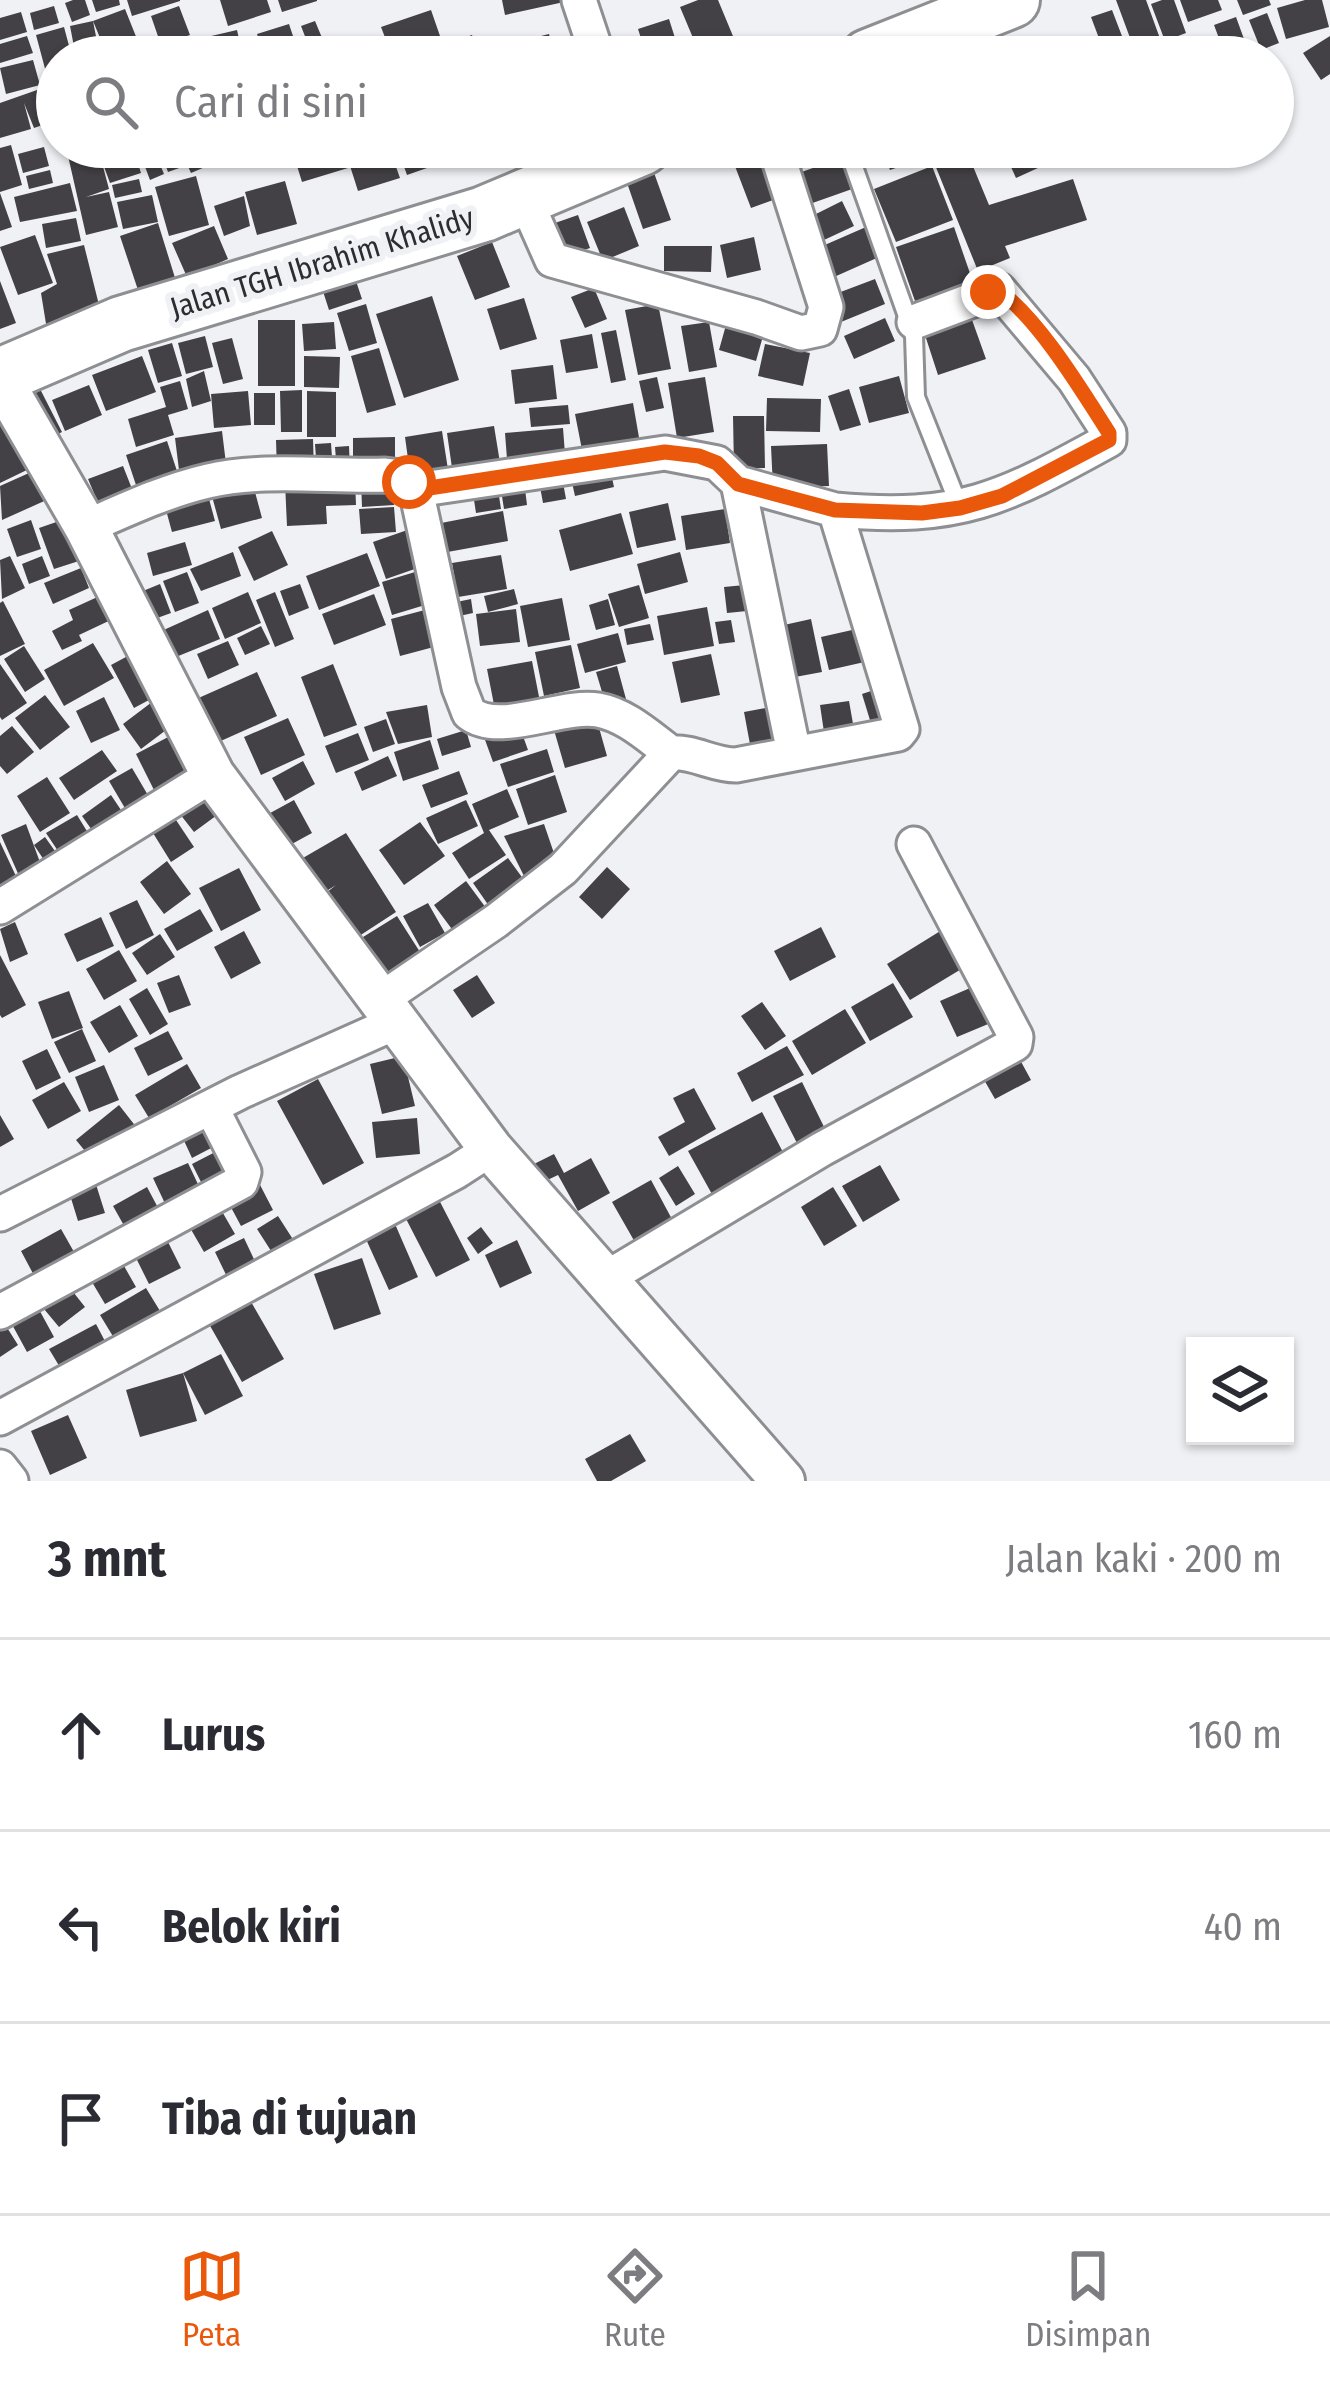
<!DOCTYPE html>
<html lang="id">
<head>
<meta charset="utf-8">
<style>
	:root { --surface:#fff; --page:#f2f2f3; --text:#2b2b33; --muted:#7c7c81; --line:#e1e1e2; --accent:#ea580c }
	body { margin:0; font-family:"Fira Sans Condensed",sans-serif; background:var(--page); color:var(--text) }
	.controls { position:absolute; right:36px; bottom:36px; display:grid; overflow:hidden; border-radius:0px; box-shadow:0 3px 9px #0004 }
	.controls button { width:108px; height:108px; display:grid; place-items:center; padding:0; border:0; border-bottom:3px solid var(--line); background:var(--surface); color:var(--text); font:60px sans-serif }
	.stop { position:absolute; width:36px; height:36px; margin:-27px; border:9px solid #ea580c; border-radius:50%; background:#fff }
	.stop.end { background:#ea580c; border-color:#fff; box-shadow:0 3px 12px #0008 }
	.list { margin:0; padding:0; list-style:none }
	h2 { display:flex; justify-content:space-between; align-items:center; height:156px; margin:0; padding:0 48px; font-size:51px }
	h2 small { font-size:39px; font-weight:400; color:var(--muted) }
	.list li { display:grid; grid-template-columns:78px 1fr auto; gap:36px; align-items:center; box-sizing:border-box; height:192px; padding:0 48px; border-top:3px solid var(--line) }
	.list b { display:block; font-size:45px; white-space:nowrap }
	.list em { font-size:39px; font-style:normal; color:var(--muted) }
	.icon { flex:none; width:66px; height:66px; fill:none; stroke:currentColor; stroke-width:2; stroke-linecap:round; stroke-linejoin:round }
	.map { position:relative; flex:none; width:1330px; height:1481px; overflow:hidden }
	.search { position:absolute; background:var(--surface); box-shadow:0 3px 9px #0004; left:36px; right:36px; top:36px; height:132px; display:flex; align-items:center; gap:30px; box-sizing:border-box; padding:0 42px; border-radius:66px; color:var(--muted); font-size:45px }
	.sheet { height:732px; background:var(--surface) }
	nav { display:flex; justify-content:space-around; align-items:center; box-sizing:border-box; height:168px; border-top:3px solid var(--line); background:var(--surface); font-size:33px; color:var(--muted) }
	nav a { display:grid; justify-items:center; gap:6px }
	nav .on { color:var(--accent) }
	.map>svg:first-child { display:block }
	.building { fill:#434145 }
	.lines { fill:none; stroke-linecap:round; stroke-linejoin:round }
	.service-casing { stroke:#8e8f93; stroke-width:22 }
	.minor-casing { stroke:#8e8f93; stroke-width:39 }
	.tertiary-casing { stroke:#8e8f93; stroke-width:48 }
	.primary-casing { stroke:#8e8f93; stroke-width:60 }
	.service { stroke:#fff; stroke-width:16 }
	.minor { stroke:#fff; stroke-width:33 }
	.tertiary { stroke:#fff; stroke-width:42 }
	.primary { stroke:#fff; stroke-width:54 }
	.route { stroke:#ea580c; stroke-width:15 }
	.labels { text-anchor:middle; dominant-baseline:central; stroke-width:12; stroke-linejoin:round; paint-order:stroke }
	.street-label { font-size:30px; fill:#2c2d2e; stroke:#eff1f5 }
</style>
</head>
<body>
<div class="map">
<svg width="1330" height="1481" viewBox="0 0 1330 1481">
	<rect width="100%" height="100%" fill="#eff1f5"/>
	<!-- building -->
	<path class="building" d="M73,0H85L90,15L72,22L65,3Z
		M92,0H119L120,5L96,12Z
		M127,0H180V1L132,16Z
		M220,0H267L271,12L228,26Z
		M278,0H317V1L282,12Z
		M502,0H564V2L505,15Z
		M698,0H718L740,53L730,57H701L680,7Z
		M1116,0H1146L1162,44L1136,54Z
		M1162,0H1174L1186,33L1165,41L1151,4Z
		M1180,0H1218L1222,10L1188,22Z
		M1237,0H1269L1271,5L1243,15Z
		M1305,0H1322L1329,27L1286,39L1277,8Z
		M54,6L59,23L34,30L30,13Z
		M179,6L190,35L161,45L151,16Z
		M125,9L141,49L121,57H108L93,21Z
		M431,10L440,36L391,53L381,27Z
		M1112,10L1130,57H1106L1091,17Z
		M21,12L27,32L0,40V18Z
		M1267,13L1279,43L1261,50L1249,20Z
		M1236,17L1248,50L1226,57L1214,25Z
		M669,19L681,57H647L638,29Z
		M93,21L100,57H76L70,26Z
		M315,21L330,57H313L301,26Z
		M289,24L300,57H265L257,34Z
		M64,27L72,57H57V73L47,76L36,35Z
		M237,30L243,57H211L207,37Z
		M549,34L554,53L534,57L529,39Z
		M472,35L479,56L452,57L447,44Z
		M27,36L33,53L0,63V44Z
		M1330,36V74L1321,80L1303,53Z
		M1210,38L1215,55L1166,57L1165,51Z
		M1022,42L1029,57H987Z
		M33,60L40,85L6,94L0,68Z
		M57,83V120L34,128L24,103L31,129L0,138V103Z
		M11,145L22,185L0,192V148Z
		M44,147L49,166L23,173L18,154Z
		M66,147H98L100,155L133,147L141,173L110,183L102,161L78,165L102,163L109,189L86,197L109,192L118,227L86,235Z
		M153,147L164,174L150,180L138,148Z
		M159,147H174L182,167L168,172Z
		M179,147H213L219,161L191,173Z
		M304,147H342L348,168L302,182L293,153Z
		M344,147H389L400,178L358,191Z
		M397,147H442L447,161L407,175Z
		M780,147H813L818,163L788,173Z
		M855,147H876L879,155L861,162Z
		M881,147H907L913,162L890,170Z
		M950,147H965L989,205L1073,179L1087,220L1005,246L1010,258L978,271L931,155Z
		M1002,147H1044L1051,162L1016,178Z
		M758,151L776,199L751,208L733,161Z
		M844,157L855,188L804,206L793,175Z
		M932,166L953,220L896,242L874,189Z
		M50,170L53,183L29,189L26,176Z
		M653,170L671,220L643,229L626,180Z
		M196,176L209,225L169,236L155,187Z
		M139,179L142,192L115,198L112,185Z
		M285,181L297,224L257,235L245,192Z
		M70,183L77,211L20,222L14,197Z
		M0,193L12,227L0,231Z
		M152,195L158,222L123,229L117,202Z
		M244,196L250,226L224,236L214,206Z
		M842,201L854,226L824,240L812,216Z
		M624,207L639,246L603,261L587,222Z
		M578,215L590,248L567,256L555,223Z
		M76,218L81,241L46,248L42,224Z
		M158,223L176,281L139,293L120,236Z
		M214,226L228,259L187,277L172,243Z
		M866,227L879,257L825,281L811,251Z
		M954,227L973,282L915,301L896,247Z
		M35,235L53,283L18,295L0,247Z
		M754,237L761,270L727,278L720,245Z
		M492,242L510,287L475,300L457,256Z
		M84,245L100,309L47,330L41,293L57,284L47,254Z
		M664,246H712L711,272L664,271Z
		M353,272L362,299L329,310L320,282Z
		M875,279L885,304L841,322L830,296Z
		M0,281L16,323L0,329Z
		M594,288L607,319L585,328L571,297Z
		M432,296L459,380L404,398L376,314Z
		M524,298L537,339L500,350L487,309Z
		M366,304L377,343L349,351L337,313Z
		M658,304L671,369L638,375L625,310Z
		M971,317L986,359L938,375L924,332Z
		M885,318L895,341L854,359L844,336Z
		M258,320H295V386H258Z
		M334,322L336,349L304,351L302,324Z
		M709,322L717,367L689,372L681,326Z
		M726,325L763,336L756,361L719,350Z
		M616,330L626,380L611,383L601,333Z
		M592,334L598,368L566,373L560,340Z
		M205,336L213,367L186,374L178,343Z
		M232,338L243,379L223,384L212,343Z
		M172,343L182,376L158,383L148,350Z
		M765,344L810,353L803,386L758,376Z
		M379,348L396,405L367,413L351,356Z
		M142,356L156,392L106,411L92,375Z
		M304,356L340,357L339,388L304,387Z
		M553,365L557,399L515,404L511,370Z
		M204,371L211,401L192,407L186,379Z
		M899,376L909,413L869,423L859,387Z
		M657,377L664,408L646,412L639,381Z
		M705,377L714,432L677,438L668,383Z
		M180,381L188,409L168,415L174,435L136,447L128,419L166,407L160,387Z
		M37,383L62,432L43,442L18,392Z
		M89,385L102,415L65,431L52,400Z
		M849,389L861,425L840,431L828,396Z
		M302,390V432H281L280,391Z
		M248,391L251,425L214,428L211,394Z
		M307,391L336,392V437H307Z
		M254,393H275V425H254Z
		M767,398L821,399L820,432L766,431Z
		M633,403L641,449L584,460L575,414Z
		M568,405L570,424L531,427L529,408Z
		M733,416H764L765,468L734,469Z
		M6,418L31,468L0,483V421Z
		M494,426L502,475L454,482L447,433Z
		M563,428L566,467L508,472L505,433Z
		M222,431L227,472L180,478L175,438Z
		M442,431L449,476L411,481L405,437Z
		M395,437V472H353V438Z
		M313,439L314,471L277,472L276,440Z
		M167,441L178,474L137,488L126,455Z
		M331,443L333,472L317,473L315,444Z
		M827,444L829,486L773,488L771,446Z
		M349,446L350,471L337,472L335,447Z
		M123,466L136,499L102,512L88,479Z
		M38,469L51,498L2,520L0,486Z
		M610,469L614,487L575,496L571,478Z
		M251,477L262,518L221,529L210,489Z
		M562,477L566,499L543,503L539,481Z
		M393,478L394,505L362,507L361,480Z
		M355,480L356,505L326,506L327,524L287,526L285,483Z
		M524,481L527,505L504,509L500,484Z
		M497,483L501,509L476,513L472,487Z
		M206,488L215,521L172,532L163,499Z
		M668,503L676,540L637,548L629,512Z
		M394,507L396,532L361,534L359,509Z
		M725,509L730,543L686,550L681,516Z
		M503,511L508,541L442,553L436,524Z
		M621,513L633,554L570,571L559,530Z
		M68,518L82,560L54,569L39,528Z
		M31,520L41,549L17,557L7,529Z
		M416,527L429,564L386,579L373,542Z
		M272,531L288,565L254,581L238,547Z
		M185,542L192,565L153,576L147,553Z
		M233,552L241,576L201,591L190,569Z
		M680,552L688,582L645,594L637,564Z
		M367,553L380,586L319,610L306,576Z
		M501,555L507,589L458,597L452,563Z
		M10,556L25,588L2,599L0,560Z
		M42,556L50,576L29,584L22,564Z
		M81,568L89,588L53,604L44,583Z
		M425,569L435,602L392,615L382,582Z
		M187,572L199,603L175,612L163,581Z
		M160,584L171,613L149,621L138,593Z
		M300,584L309,608L289,616L280,591Z
		M755,584L757,610L727,613L724,587Z
		M639,585L649,618L619,627L608,594Z
		M514,589L518,604L488,612L484,596Z
		M248,592L261,623L225,639L212,608Z
		M275,592L294,639L275,647L256,600Z
		M104,594L115,618L79,635L82,641L62,650L52,631L73,620L69,610Z
		M374,594L386,625L334,645L322,614Z
		M562,598L570,640L528,647L520,606Z
		M471,599L473,613L450,618L447,604Z
		M608,599L615,625L596,630L589,605Z
		M3,601L25,644L0,656V603Z
		M436,607L445,644L400,656L391,619Z
		M707,607L714,646L664,655L657,616Z
		M516,609L520,642L480,646L476,614Z
		M208,610L220,639L171,659L157,633Z
		M811,619L822,672L795,677L784,625Z
		M731,620L735,642L719,644L715,622Z
		M650,624L654,640L627,645L624,629Z
		M261,626L270,644L245,655L237,638Z
		M861,628L869,661L829,670L821,637Z
		M618,633L626,662L585,673L577,644Z
		M228,641L239,665L208,679L197,654Z
		M93,643L114,678L64,706L44,670Z
		M571,645L580,688L544,696L535,652Z
		M24,646L45,679L25,692L4,659Z
		M139,650L162,693L134,708L111,665Z
		M711,654L720,695L681,703L672,662Z
		M532,661L541,707L496,715L487,669Z
		M0,664L27,703L2,720L0,717Z
		M333,664L357,725L324,737L301,677Z
		M617,666L626,699L606,705L596,672Z
		M257,672L277,716L214,744L194,700Z
		M883,687L895,723L873,730L862,694Z
		M45,695L70,727L40,750L15,718Z
		M104,697L120,730L91,743L76,711Z
		M156,699L174,724L141,749L123,724Z
		M849,701L855,735L825,739L820,705Z
		M427,705L432,737L398,744L386,712Z
		M776,706L783,749L752,755L744,712Z
		M596,717L607,756L565,768L554,730Z
		M288,718L305,755L261,775L244,737Z
		M386,719L395,744L373,752L364,727Z
		M519,725L528,750L493,762L484,737Z
		M12,726L34,752L7,774L0,766V736Z
		M466,730L471,747L442,756L437,739Z
		M358,733L369,760L336,773L325,746Z
		M170,736L193,780L158,798L136,754Z
		M430,740L439,769L403,781L394,752Z
		M547,749L554,772L508,787L500,764Z
		M102,750L117,771L74,800L59,778Z
		M388,756L397,776L362,791L354,772Z
		M303,761L315,784L285,801L272,778Z
		M132,768L152,802L129,815L109,781Z
		M459,771L468,794L431,808L422,785Z
		M555,775L567,812L528,825L516,789Z
		M47,777L70,813L40,832L17,796Z
		M210,783L228,807L194,832L176,809Z
		M507,789L519,817L489,830L506,855L469,879L452,853L484,833L472,804Z
		M111,795L123,813L94,833L82,816Z
		M294,800L312,833L279,851L261,818Z
		M466,800L478,826L438,844L426,818Z
		M170,811L194,847L171,862L148,825Z
		M77,815L93,841L64,860L46,833Z
		M420,822L445,856L404,885L379,850Z
		M26,824L41,865L20,878L1,835Z
		M544,824L558,865L524,876L504,836Z
		M346,833L396,912L350,942L321,897L336,885L317,897L296,862Z
		M45,837L62,861L50,869L34,845Z
		M0,842L22,889L0,900Z
		M508,858L532,891L496,916L473,883Z
		M167,861L191,894L164,914L140,882Z
		M607,867L630,889L602,919L579,897Z
		M239,868L261,910L221,931L199,888Z
		M466,881L489,912L457,936L434,905Z
		M137,900L154,935L126,949L109,913Z
		M428,903L445,933L420,947L403,916Z
		M200,909L213,931L177,951L164,929Z
		M397,916L427,963L385,989L355,942Z
		M101,917L114,946L77,962L64,934Z
		M15,922L28,954L10,962L0,929Z
		M950,925L973,962L910,1000L887,964Z
		M821,927L836,957L790,981L774,951Z
		M244,931L261,963L231,979L214,947Z
		M160,934L175,957L147,975L132,953Z
		M119,950L137,981L104,1000L86,969Z
		M0,955L26,1005L2,1018L0,1015Z
		M179,975L191,1005L169,1013L157,983Z
		M477,975L495,1003L472,1018L453,990Z
		M893,983L913,1017L870,1041L851,1007Z
		M977,985L993,1022L957,1037L940,1001Z
		M147,988L168,1024L150,1035L129,999Z
		M69,991L83,1028L52,1039L38,1002Z
		M762,1002L786,1036L765,1050L741,1016Z
		M120,1005L138,1036L109,1053L90,1022Z
		M845,1009L866,1043L812,1075L792,1041Z
		M82,1029L96,1061L69,1073L54,1042Z
		M168,1031L183,1059L148,1076L134,1048Z
		M787,1046L804,1075L752,1102L737,1073Z
		M47,1049L61,1078L36,1090L22,1061Z
		M403,1056L415,1106L382,1114L370,1064Z
		M1019,1058L1031,1080L995,1099L983,1078Z
		M187,1064L201,1088L149,1118L135,1095Z
		M104,1065L119,1100L89,1112L75,1077Z
		M318,1079L364,1163L323,1185L277,1101Z
		M64,1082L81,1111L48,1129L32,1100Z
		M802,1082L828,1135L800,1149L773,1096Z
		M694,1088L716,1129L669,1156L658,1137L685,1122L673,1098Z
		M119,1105L137,1128L94,1162L76,1140Z
		M762,1112L786,1158L713,1196L688,1151Z
		M0,1115L14,1139L0,1147Z
		M417,1118L420,1154L376,1158L372,1122Z
		M206,1120L217,1145L192,1158L180,1132Z
		M225,1147L239,1176L206,1192L192,1164Z
		M554,1154L564,1173L591,1158L610,1193L578,1211L558,1175L541,1183L532,1165Z
		M188,1163L204,1197L169,1212L153,1178Z
		M880,1165L900,1200L863,1222L842,1186Z
		M678,1166L695,1194L676,1206L659,1178Z
		M93,1175L105,1213L78,1221L66,1182Z
		M651,1180L674,1223L636,1244L612,1202Z
		M258,1181L273,1210L241,1226L226,1198Z
		M147,1187L164,1219L131,1238L113,1206Z
		M833,1187L857,1226L824,1246L801,1207Z
		M437,1196L470,1260L436,1277L403,1213Z
		M220,1208L235,1234L204,1252L189,1226Z
		M278,1216L294,1241L273,1254L257,1229Z
		M395,1224L418,1277L389,1290L365,1237Z
		M481,1227L493,1243L478,1254L467,1238Z
		M61,1229L78,1259L37,1281L21,1251Z
		M165,1236L181,1268L149,1284L133,1252Z
		M244,1238L259,1270L230,1283L215,1252Z
		M517,1240L532,1273L500,1288L485,1255Z
		M362,1258L381,1314L334,1330L314,1274Z
		M120,1259L136,1287L105,1304L89,1277Z
		M70,1288L85,1307L59,1327L44,1309Z
		M146,1288L160,1311L114,1338L100,1315Z
		M250,1300L284,1359L242,1382L209,1324Z
		M36,1304L54,1337L27,1352L9,1319Z
		M96,1324L107,1345L61,1369L49,1349Z
		M6,1326L18,1345L0,1357V1330Z
		M221,1354L243,1396L205,1415L183,1373L197,1421L140,1437L126,1390L183,1373Z
		M68,1415L87,1458L50,1475L31,1431Z
		M630,1434L646,1461L611,1481H597L585,1459Z"/>
	<g class="lines">
		<!-- service casing -->
		<g class="service-casing">
			<path id="service" d="M847,147L914,336L916,397L960,508"/>
		</g>
		<!-- minor casing -->
		<g class="minor-casing">
			<path id="minor" d="M579,0L598,57
				M524,197L552,260L756,317L801,333L820,329L826,307L775,147
				M835,510C960,521 1002,499 1109,440V433L1074,379L999,290L914,322
				M86,527C125,510 165,491 208,481C264,468 328,477 385,475L401,477L416,490
				M671,753C649,737 626,715 598,710C560,704 499,737 469,713L459,687L416,490L665,453L717,463L738,483L794,753
				M0,907L213,775
				M380,1000L496,921L563,869L671,753C693,751 713,765 736,765L898,734L902,729L835,510L738,483
				M0,1214L240,1092L397,1022
				M605,1279L822,1149L1015,1044L1016,1037L914,844
				M0,1312L241,1182L244,1172L211,1107
				M0,1418L457,1171L491,1149
				M0,1467L11,1481"/>
		</g>
		<!-- tertiary casing -->
		<g class="tertiary-casing">
			<path id="tertiary" d="M0,378L86,527L213,775L491,1149L783,1481"/>
		</g>
		<!-- primary casing -->
		<g class="primary-casing">
			<path id="primary" d="M868,57L1012,0
				M0,376L121,324L484,214L643,147"/>
		</g>
		<!-- service -->
		<use href="#service" class="service"/>
		<!-- minor -->
		<use href="#minor" class="minor"/>
		<!-- tertiary -->
		<use href="#tertiary" class="tertiary"/>
		<!-- primary -->
		<use href="#primary" class="primary"/>
	</g>
	<g class="lines">
		<!-- route -->
		<path class="route" d="M409,482L416,490L665,452L699,456L717,463L738,484L835,510L922,513L960,508L1002,496L1109,440V433C1082,391 1039,319 998,290L988,292"/>
	</g>
	<g class="labels">
		<!-- street labels -->
		<g class="street-label">
			<text transform="translate(322 263) rotate(-17)">Jalan TGH Ibrahim Khalidy</text>
		</g>
	</g>
</svg>
<div class="controls">
<button><svg class="icon" aria-label="layers" viewBox="0 0 24 24"><path d="M12 4l9 5-9 5-9-5zM3 14l9 5 9-5"/></svg></button>
</div>
<div class="stop" style="left:409px;top:482px"></div>
<div class="stop end" style="left:988px;top:292px"></div>
<div class="search"><svg class="icon" aria-label="search" viewBox="0 0 24 24"><circle cx="10" cy="10" r="6"/><path d="M15 15l6 6"/></svg>Cari di sini</div>
</div>
<section class="sheet">
<h2>3 mnt<small>Jalan kaki · 200 m</small></h2>
<ul class="list">
<li><svg class="icon" aria-label="ahead" viewBox="0 0 24 24"><path d="M12 20V5M6 11l6-6 6 6"/></svg><div><b>Lurus</b></div><em>160 m</em></li>
<li><svg class="icon" aria-label="left" viewBox="0 0 24 24"><path d="M17 20v-9H6M10 6l-5 5 5 5"/></svg><div><b>Belok kiri</b></div><em>40 m</em></li>
<li><svg class="icon" aria-label="arrive" viewBox="0 0 24 24"><path d="M6 21V4h12l-3 4 3 4H6"/></svg><div><b>Tiba di tujuan</b></div></li>
</ul>
</section>
<nav>
<a class="on"><svg class="icon" aria-label="map" viewBox="0 0 24 24"><path d="M3 6l6-2 6 2 6-2v14l-6 2-6-2-6 2zM9 4v14M15 6v14"/></svg>Peta</a>
<a><svg class="icon" aria-label="directions" viewBox="0 0 24 24"><path d="M12 3l9 9-9 9-9-9zM9 14v-3h6M13 9l2 2-2 2"/></svg>Rute</a>
<a><svg class="icon" aria-label="saved" viewBox="0 0 24 24"><path d="M7 4h10v16l-5-4-5 4z"/></svg>Disimpan</a>
</nav>
</body>
</html>
